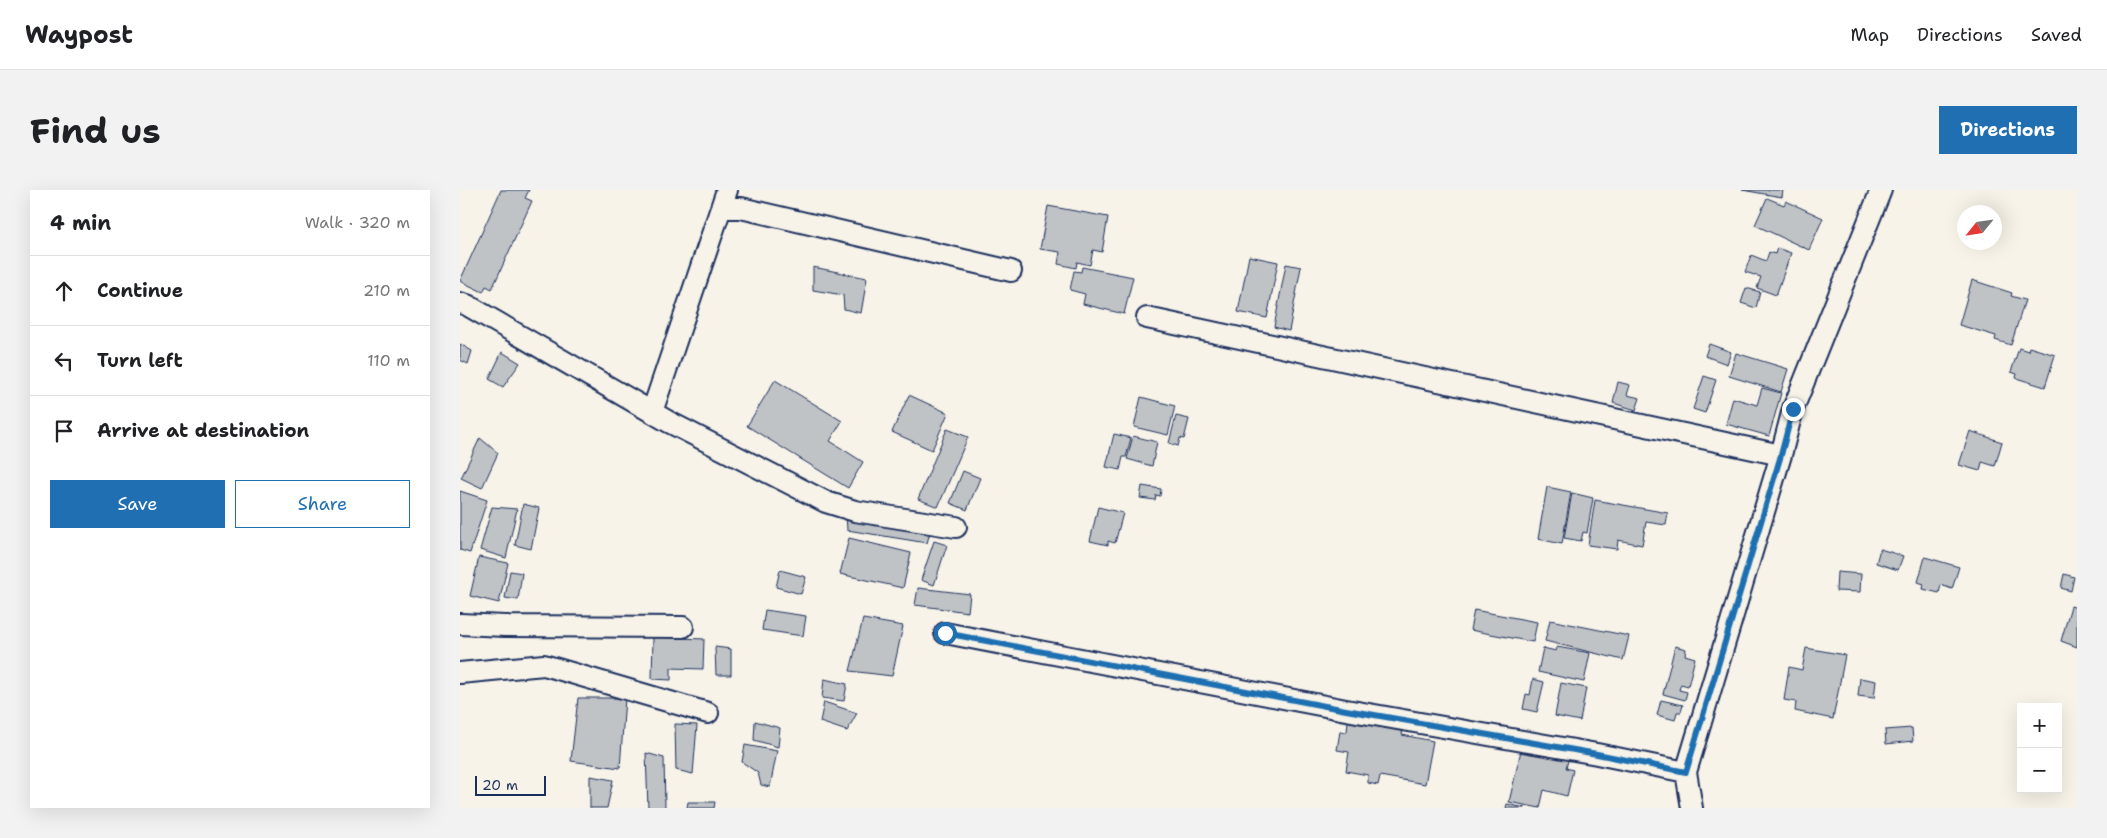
<!DOCTYPE html>
<html lang="en">
<head>
<meta charset="utf-8">
<style>
	:root { --surface:#fff; --page:#f2f2f2; --text:#202124; --muted:#757577; --line:#e0e0e0; --accent:#1f6fb2 }
	body { margin:0; font-family:"Shantell Sans",sans-serif; background:var(--page); color:var(--text) }
	.controls { position:absolute; right:15px; bottom:15px; display:grid; overflow:hidden; border-radius:0px; box-shadow:0 5px 20px #0002 }
	.controls button { width:45px; height:45px; display:grid; place-items:center; padding:0; border:0; border-bottom:1px solid var(--line); background:var(--surface); color:var(--text); font:25px sans-serif }
	.compass { position:absolute; left:1497px; top:15px; width:45px; height:45px; border-radius:50%; background:var(--surface); box-shadow:0 5px 20px #0002; rotate:240deg }
	.scale { position:absolute; left:15px; bottom:12px; width:71px; box-sizing:border-box; padding-left:5px; border:2px solid #1b2f5e; border-top:0; font-size:14px; line-height:18px; white-space:nowrap; color:#1b2f5e; -webkit-text-stroke:4px #f7f3e8; paint-order:stroke }
	.stop { position:absolute; width:15px; height:15px; margin:-11px; border:4px solid #1f6fb2; border-radius:50%; background:#fff }
	.stop.end { background:#1f6fb2; border-color:#fff; box-shadow:0 1px 5px #0008 }
	.list { margin:0; padding:0; list-style:none }
	h2 { display:flex; justify-content:space-between; align-items:center; height:65px; margin:0; padding:0 20px; font-size:21px }
	h2 small { font-size:16px; font-weight:400; color:var(--muted) }
	.list li { display:grid; grid-template-columns:32px 1fr auto; gap:15px; align-items:center; box-sizing:border-box; height:70px; padding:0 20px; border-top:1px solid var(--line) }
	.list b { display:block; font-size:19px; white-space:nowrap }
	.list em { font-size:16px; font-style:normal; color:var(--muted) }
	.actions { display:flex; gap:10px; padding:15px 20px }
	.actions a { flex:1; padding:11px 0; border:1px solid var(--accent); border-radius:0px; text-align:center; font-size:18px; color:var(--accent) }
	.actions .main { background:var(--accent); color:#fff }
	.icon { flex:none; width:28px; height:28px; fill:none; stroke:currentColor; stroke-width:2; stroke-linecap:round; stroke-linejoin:round }
	.map { position:relative; flex:none; width:1617px; height:618px; overflow:hidden; border-radius:0px }
	header { display:flex; align-items:center; gap:30px; box-sizing:border-box; height:70px; padding:0 25px; background:var(--surface); border-bottom:1px solid var(--line) }
	header strong { font-size:24px }
	nav { display:flex; gap:28px; margin-inline-start:auto; font-size:18px }
	.intro { display:flex; align-items:center; justify-content:space-between; box-sizing:border-box; height:120px; padding:0 30px }
	h1 { margin:0; font-size:35px }
	.button { padding:12px 22px; border-radius:0px; background:var(--accent); color:#fff; font-size:18px; font-weight:700 }
	main { display:flex; gap:30px; padding:0 30px }
	aside { flex:1; background:var(--surface); border-radius:0px; box-shadow:0 5px 20px #0002 }
	.map>svg:first-child { display:block }
	.building { fill:#c0c3c5; stroke:#1b2f5e }
	.lines { fill:none; stroke-linecap:round; stroke-linejoin:round }
	.minor-casing { stroke:#1b2f5e; stroke-width:24 }
	.minor { stroke:#f7f3e8; stroke-width:20 }
	.route { stroke:#1f6fb2; stroke-width:6 }
</style>
</head>
<body>
<header>
<strong>Waypost</strong>
<nav><a>Map</a><a>Directions</a><a>Saved</a></nav>
</header>
<div class="intro"><h1>Find us</h1><a class="button">Directions</a></div>
<main>
<aside>
<h2>4 min<small>Walk · 320 m</small></h2>
<ul class="list">
<li><svg class="icon" aria-label="ahead" viewBox="0 0 24 24"><path d="M12 20V5M6 11l6-6 6 6"/></svg><div><b>Continue</b></div><em>210 m</em></li>
<li><svg class="icon" aria-label="left" viewBox="0 0 24 24"><path d="M17 20v-9H6M10 6l-5 5 5 5"/></svg><div><b>Turn left</b></div><em>110 m</em></li>
<li><svg class="icon" aria-label="arrive" viewBox="0 0 24 24"><path d="M6 21V4h12l-3 4 3 4H6"/></svg><div><b>Arrive at destination</b></div></li>
</ul>
<div class="actions"><a class="main">Save</a><a>Share</a></div>
</aside>
<div class="map">
<svg width="1617" height="618" viewBox="0 0 1617 618">
	<rect width="100%" height="100%" fill="#f7f3e8"/>
	<filter id="ink" filterUnits="userSpaceOnUse"><feTurbulence type="fractalNoise" baseFrequency=".02" numOctaves="2"/><feDisplacementMap in="SourceGraphic" scale="10" xChannelSelector="R" yChannelSelector="G"/><feConvolveMatrix kernelMatrix="1 2 1 2 8 2 1 2 1" color-interpolation-filters="sRGB"/></filter>
	<g filter="url(#ink)">
		<!-- building -->
		<path class="building" d="M41,0H69L65,8L72,11L32,99L26,96L23,102L0,91Z
			M1282,0H1323L1322,7Z
			M1307,8L1324,15L1326,11L1363,28L1349,60L1295,35Z
			M588,16L648,27L642,62L633,60L630,75L617,72L616,78L598,74L600,62L580,59Z
			M1317,58L1331,63L1316,105L1297,98L1301,87L1285,82L1291,65L1306,71L1309,62L1315,64Z
			M789,66L818,72L807,128L778,122Z
			M826,74L841,77L829,141L814,137Z
			M353,77L407,88L401,123L384,119L383,105L353,100Z
			M622,77L673,87L664,124L623,114L625,104L610,100L614,81L621,82Z
			M1512,90L1552,103L1551,106L1565,110L1551,155L1535,150L1536,146L1499,135Z
			M1286,98L1300,102L1296,118L1281,113Z
			M0,154L12,161L8,174L0,170Z
			M1249,154L1271,162L1267,174L1245,166Z
			M1569,157L1595,165L1585,197L1556,188L1557,184L1551,182L1559,158L1568,161Z
			M42,162L60,173L43,197L29,189Z
			M1276,163L1328,179L1321,202L1269,186Z
			M1244,186L1256,190L1245,223L1233,219Z
			M315,190L382,231L370,251L403,272L388,298L287,236Z
			M1158,192L1170,195L1167,205L1180,208L1176,220L1153,213Z
			M1302,198L1321,203L1309,246L1266,234L1273,208L1297,215Z
			M449,205L488,223L472,260L432,242Z
			M681,207L715,216L708,245L674,237Z
			M716,226L729,229L724,249L720,248L718,256L709,253Z
			M487,239L508,247L478,317L458,309Z
			M1510,241L1542,252L1535,276L1522,272L1520,281L1499,275Z
			M654,244L671,248L666,267H663L660,280L646,277Z
			M673,246L697,252L692,276L667,269Z
			M20,248L38,263L22,298L1,288Z
			M503,281L520,288L507,320L490,313Z
			M682,296L701,299L700,306L696,305L695,310L680,308Z
			M1087,297L1111,302L1102,354L1078,349Z
			M0,301L27,310L10,363L0,360Z
			M1112,303L1133,308L1127,343L1123,342L1121,351L1104,348Z
			M1135,310L1208,323L1206,335L1186,332L1182,355L1158,350L1157,359L1128,355Z
			M63,314L79,318L71,359L55,355Z
			M32,317L57,319L46,368L20,360Z
			M638,317L663,323L655,353L648,351V355L630,351Z
			M386,325L471,339L467,353L387,340Z
			M389,348L451,363L443,398L380,384Z
			M474,351L487,355L474,395L461,390Z
			M1420,359L1443,366L1438,380L1416,373Z
			M19,367L48,373L39,413L10,406Z
			M1465,367L1499,377L1492,399L1481,395L1479,403L1463,399L1464,394L1458,392Z
			M320,380L346,387L341,404L316,397Z
			M50,381L62,383L58,410L45,408Z
			M1377,382L1401,384L1400,402L1376,401Z
			M1604,384L1614,387L1611,401L1601,398Z
			M458,398L510,404L508,422L455,415Z
			M1611,416L1617,418V457L1601,451Z
			M305,420L346,426L343,446L302,440Z
			M1014,420L1077,432L1073,452L1010,440Z
			M403,429L443,436L432,486L390,481Z
			M1090,430L1169,446L1163,470L1085,451Z
			M193,447L244,449L243,479L211,478V490L192,489Z
			M1215,456L1226,459L1225,465L1235,468L1228,496L1221,494L1219,500L1227,502L1225,510L1203,504Z
			M255,457L271,459V485H256Z
			M1097,457L1130,463L1124,492L1078,482L1083,458L1096,461Z
			M1346,458L1385,465L1373,529L1335,521L1336,512L1324,510L1329,477L1342,480Z
			M1400,488L1416,491L1414,508L1398,506Z
			M364,489L387,494L384,511L362,508Z
			M1073,489L1084,492L1077,522L1063,519L1066,504L1070,505Z
			M1101,493L1126,498L1120,531L1095,526Z
			M118,508H165L160,578L111,571Z
			M1201,510L1223,515L1221,522H1217L1215,530L1197,525Z
			M364,512L397,523L387,541L360,532Z
			M903,526L944,534L942,545L973,551L965,594L920,586L918,595L908,593V585L886,581L889,562L877,560L880,541L887,542L888,531L901,534Z
			M295,531L320,538L318,557L294,550Z
			M215,534L237,535L233,584L216,580Z
			M1452,538L1453,551L1426,554L1425,540Z
			M285,555L317,561L310,597L301,595L298,583L282,572Z
			M1062,556L1109,567L1106,578L1113,580L1107,606L1084,600L1080,618L1049,612Z
			M186,563L204,568L205,618H188Z
			M130,586L153,590L147,618H130Z
			M228,612H255L254,618H227Z
			M1047,614L1065,618H1046Z"/>
		<g class="lines">
			<!-- minor casing -->
			<g class="minor-casing">
				<path id="minor" d="M263,18H281L551,81
					M0,113L7,115L209,232L366,312L395,321L496,337
					M687,128L1321,265
					M192,222L267,0
					M0,434L45,436L223,437
					M485,443L886,520L1137,564L1221,581L1226,582L1232,618
					M0,483L84,475L248,523
					M1226,582L1321,265L1333,219L1421,0"/>
			</g>
			<!-- minor -->
			<use href="#minor" class="minor"/>
		</g>
	</g>
	<g class="lines" filter="url(#ink)">
		<!-- route -->
		<path class="route" d="M485,443L886,520L1137,564L1226,582L1321,265L1333,219"/>
	</g>
</svg>
<div class="controls">
<button>+</button>
<button>−</button>
</div>
<svg class="compass" viewBox="-18 -18 36 36"><path d="M0-13l5 13h-10z" fill="#e53935"/><path d="M0 13l5-13h-10z" fill="#757577"/></svg>
<div class="scale">20 m</div>
<div class="stop" style="left:485px;top:443px"></div>
<div class="stop end" style="left:1333px;top:219px"></div>
</div>
</main>
</body>
</html>
